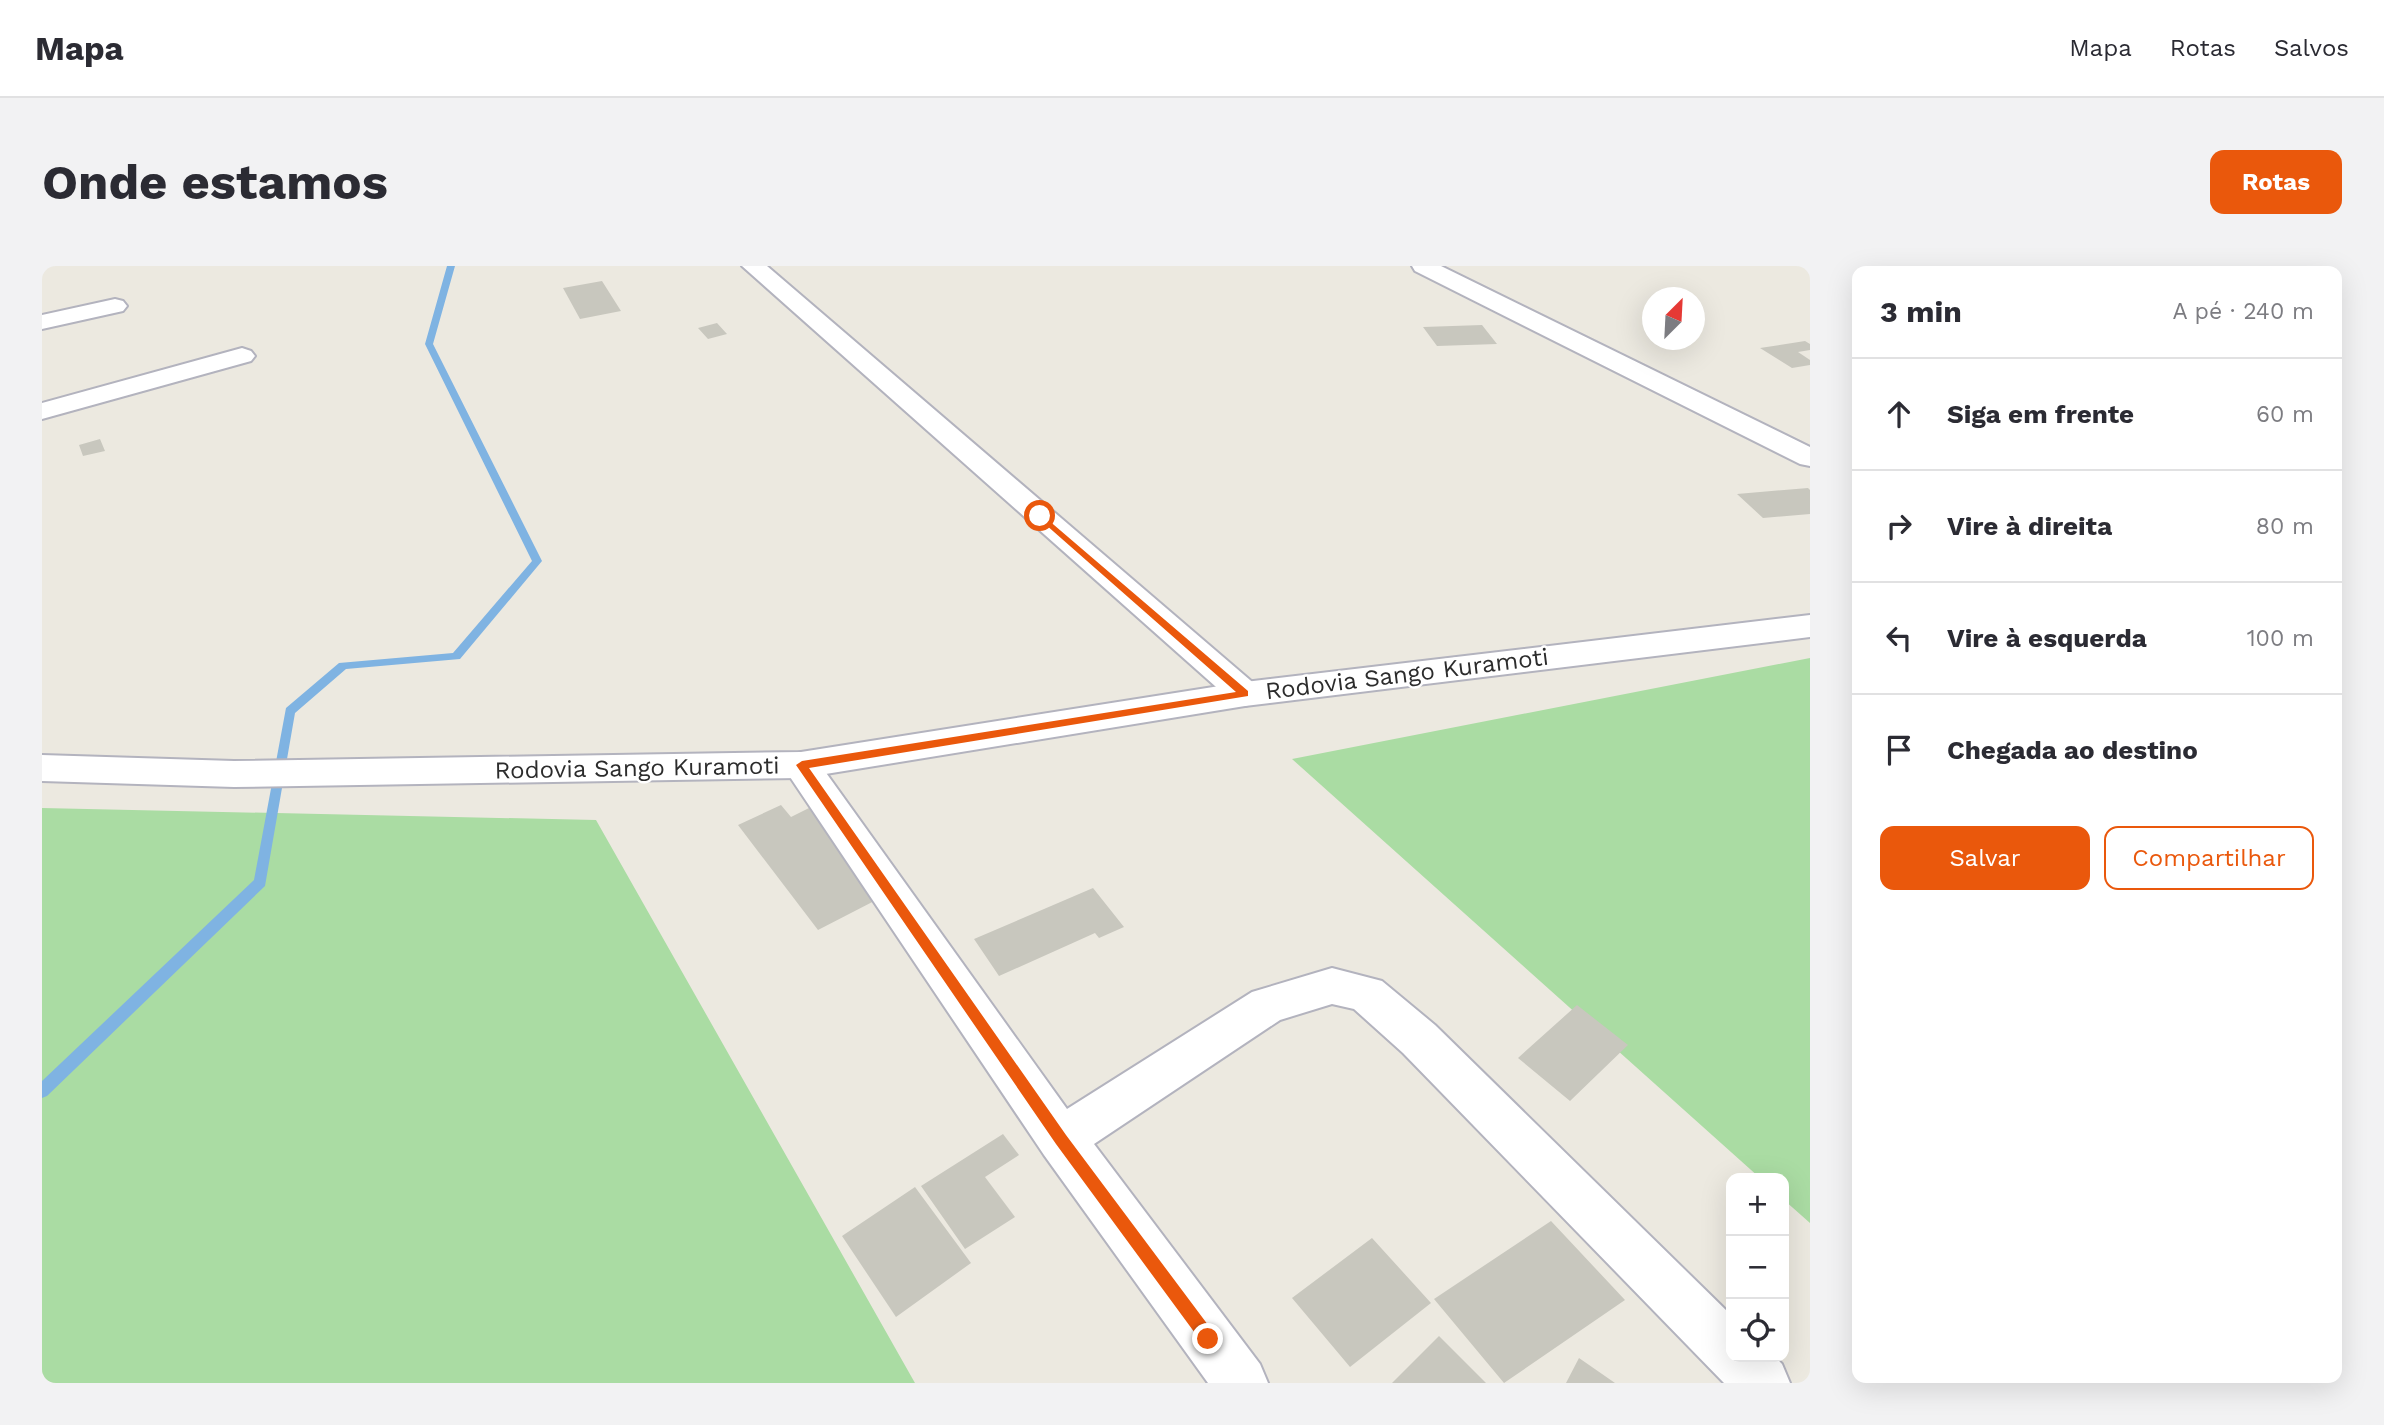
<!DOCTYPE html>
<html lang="pt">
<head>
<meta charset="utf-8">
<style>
	:root { --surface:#fff; --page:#f2f2f3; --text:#2b2b33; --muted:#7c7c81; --line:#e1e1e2; --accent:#ea580c }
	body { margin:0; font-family:"Work Sans",sans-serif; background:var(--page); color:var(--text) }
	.controls { position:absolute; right:21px; bottom:21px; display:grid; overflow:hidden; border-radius:14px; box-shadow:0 7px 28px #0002 }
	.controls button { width:63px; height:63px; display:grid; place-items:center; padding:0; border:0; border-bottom:2px solid var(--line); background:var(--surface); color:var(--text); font:35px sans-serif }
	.compass { position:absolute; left:1600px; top:21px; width:63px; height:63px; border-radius:50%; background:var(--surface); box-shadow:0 7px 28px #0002; rotate:24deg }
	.stop { position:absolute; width:21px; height:21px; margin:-16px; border:5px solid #ea580c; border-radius:50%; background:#fff }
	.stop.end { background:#ea580c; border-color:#fff; box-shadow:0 2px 7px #0008 }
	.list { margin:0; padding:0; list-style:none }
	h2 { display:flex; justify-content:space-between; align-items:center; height:91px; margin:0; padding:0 28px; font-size:30px }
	h2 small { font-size:23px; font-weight:400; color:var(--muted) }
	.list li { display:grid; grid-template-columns:46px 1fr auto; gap:21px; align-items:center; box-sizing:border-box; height:112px; padding:0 28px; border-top:2px solid var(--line) }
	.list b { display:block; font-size:26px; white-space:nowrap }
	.list em { font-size:23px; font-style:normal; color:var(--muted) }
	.actions { display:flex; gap:14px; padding:21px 28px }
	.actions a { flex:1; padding:16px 0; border:2px solid var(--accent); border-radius:14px; text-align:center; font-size:24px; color:var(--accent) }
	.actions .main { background:var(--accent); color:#fff }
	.icon { flex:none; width:38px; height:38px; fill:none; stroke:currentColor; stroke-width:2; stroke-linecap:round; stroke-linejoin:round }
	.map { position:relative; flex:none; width:1768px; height:1117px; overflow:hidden; border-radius:14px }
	header { display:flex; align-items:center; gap:42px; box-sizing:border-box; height:98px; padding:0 35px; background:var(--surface); border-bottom:2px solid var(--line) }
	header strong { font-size:33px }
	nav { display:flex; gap:38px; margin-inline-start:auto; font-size:24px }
	.intro { display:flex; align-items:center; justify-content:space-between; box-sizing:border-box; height:168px; padding:0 42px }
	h1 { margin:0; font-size:49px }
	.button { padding:18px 32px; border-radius:14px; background:var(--accent); color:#fff; font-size:24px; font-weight:700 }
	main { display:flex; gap:42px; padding:0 42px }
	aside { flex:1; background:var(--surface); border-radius:14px; box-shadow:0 7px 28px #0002 }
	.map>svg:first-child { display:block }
	.green { fill:#aadca3 }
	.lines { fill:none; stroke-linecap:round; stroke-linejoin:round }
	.stream { fill:#7fb3e2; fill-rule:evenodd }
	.building { fill:#c8c7be }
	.street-casing { stroke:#b3b3be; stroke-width:4 }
	.secondary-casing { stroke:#b3b3be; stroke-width:4 }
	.street { fill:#fff; fill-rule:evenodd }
	.secondary { fill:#fff; fill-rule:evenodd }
	.route { fill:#ea580c }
	.labels { text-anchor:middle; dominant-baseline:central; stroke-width:5; stroke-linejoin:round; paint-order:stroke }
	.street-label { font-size:24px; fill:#2c2c2c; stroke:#fff }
</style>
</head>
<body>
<header>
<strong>Mapa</strong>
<nav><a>Mapa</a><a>Rotas</a><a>Salvos</a></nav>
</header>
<div class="intro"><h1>Onde estamos</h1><a class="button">Rotas</a></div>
<main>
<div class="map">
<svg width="1768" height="1117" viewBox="0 0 1768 1117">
	<rect width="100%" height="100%" fill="#ece9e0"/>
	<!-- green -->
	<path class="green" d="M1768,392V957L1742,934V912H1718L1250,493Z
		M0,542L554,554L873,1117H0Z"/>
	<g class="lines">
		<!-- stream -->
		<path class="stream" d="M405,0H413L391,78L500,295L418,393L304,403L253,447L223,620L5,830L0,832V815L212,614L244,442L297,397L411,387L490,295L383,78Z"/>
	</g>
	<!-- building -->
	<path class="building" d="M560,15L579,45L538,53L521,22Z
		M675,57L685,68L666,73L656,62Z
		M1440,59L1455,78L1395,80L1381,61Z
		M1763,75L1768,78V84L1756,86L1768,94V99L1750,102L1718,82Z
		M58,173L63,185L41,190L37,179Z
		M1766,222L1768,224V248L1721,252L1695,228Z
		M739,539L749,551L767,542L840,631L776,664L696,559Z
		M1051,622L1082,661L1057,672L1053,667L957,710L932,673Z
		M1535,739L1586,779L1528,835L1476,792Z
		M961,868L977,889L943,911L973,951L923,983L879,920Z
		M873,921L929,997L854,1051L800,970Z
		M1509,955L1583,1034L1462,1117L1392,1033Z
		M1330,972L1389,1037L1308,1101L1250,1032Z
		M1397,1070L1444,1117H1350Z
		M1537,1092L1573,1117H1524Z"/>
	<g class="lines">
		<!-- street casing -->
		<g class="street-casing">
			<path id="street" d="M700,0H725L1215,420L1220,428L1215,436L1203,440L1191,436Z
				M1370,0H1399L1768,181V200L1758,198L1373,5Z
				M73,33L81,35L85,40L81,45L0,63V49Z
				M200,82L209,85L213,90L209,95L0,153V137Z
				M759,486L772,490L1025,843L1210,726L1290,702L1340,715L1393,759L1689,1049V1091H1733L1740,1098L1748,1117H1682L1361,787L1312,743L1290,738L1238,754L1052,878L1218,1098L1226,1117H1166L1002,889L746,508L741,499L746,490Z"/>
		</g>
		<!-- secondary casing -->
		<g class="secondary-casing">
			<path id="secondary" d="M1768,349V371L1203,440L759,512L192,521L0,515V489L192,495L759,486L1203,416Z"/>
		</g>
		<!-- street -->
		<use href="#street" class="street"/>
		<!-- secondary -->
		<use href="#secondary" class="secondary"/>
	</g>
	<!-- route -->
	<path class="route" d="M998,247L1206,425V430L767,502L1024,869L1172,1067L1174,1073L1172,1078L1166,1081L1161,1078L1014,878L754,499L760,495L1194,426L995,251L993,250Z"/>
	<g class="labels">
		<!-- street labels -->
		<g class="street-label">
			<text transform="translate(1365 408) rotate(-7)">Rodovia Sango Kuramoti</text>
			<text transform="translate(595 502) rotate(-1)">Rodovia Sango Kuramoti</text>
		</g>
	</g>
</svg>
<div class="controls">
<button>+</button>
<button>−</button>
<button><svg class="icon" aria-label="locate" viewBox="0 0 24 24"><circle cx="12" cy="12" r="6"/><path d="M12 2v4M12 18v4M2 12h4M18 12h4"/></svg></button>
</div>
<svg class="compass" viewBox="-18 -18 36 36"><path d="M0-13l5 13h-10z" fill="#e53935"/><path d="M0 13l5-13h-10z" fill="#7c7c81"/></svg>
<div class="stop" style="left:998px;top:250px"></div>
<div class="stop end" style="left:1166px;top:1073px"></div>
</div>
<aside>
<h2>3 min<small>A pé · 240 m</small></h2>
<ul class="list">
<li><svg class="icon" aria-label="ahead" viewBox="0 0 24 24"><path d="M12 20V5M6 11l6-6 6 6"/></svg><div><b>Siga em frente</b></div><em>60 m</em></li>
<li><svg class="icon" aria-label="right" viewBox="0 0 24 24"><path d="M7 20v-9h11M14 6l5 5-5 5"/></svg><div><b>Vire à direita</b></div><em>80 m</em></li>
<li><svg class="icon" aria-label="left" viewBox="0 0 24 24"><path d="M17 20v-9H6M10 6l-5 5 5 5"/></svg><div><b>Vire à esquerda</b></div><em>100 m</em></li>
<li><svg class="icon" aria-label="arrive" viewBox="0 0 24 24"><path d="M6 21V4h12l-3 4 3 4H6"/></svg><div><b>Chegada ao destino</b></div></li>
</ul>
<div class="actions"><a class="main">Salvar</a><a>Compartilhar</a></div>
</aside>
</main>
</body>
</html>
